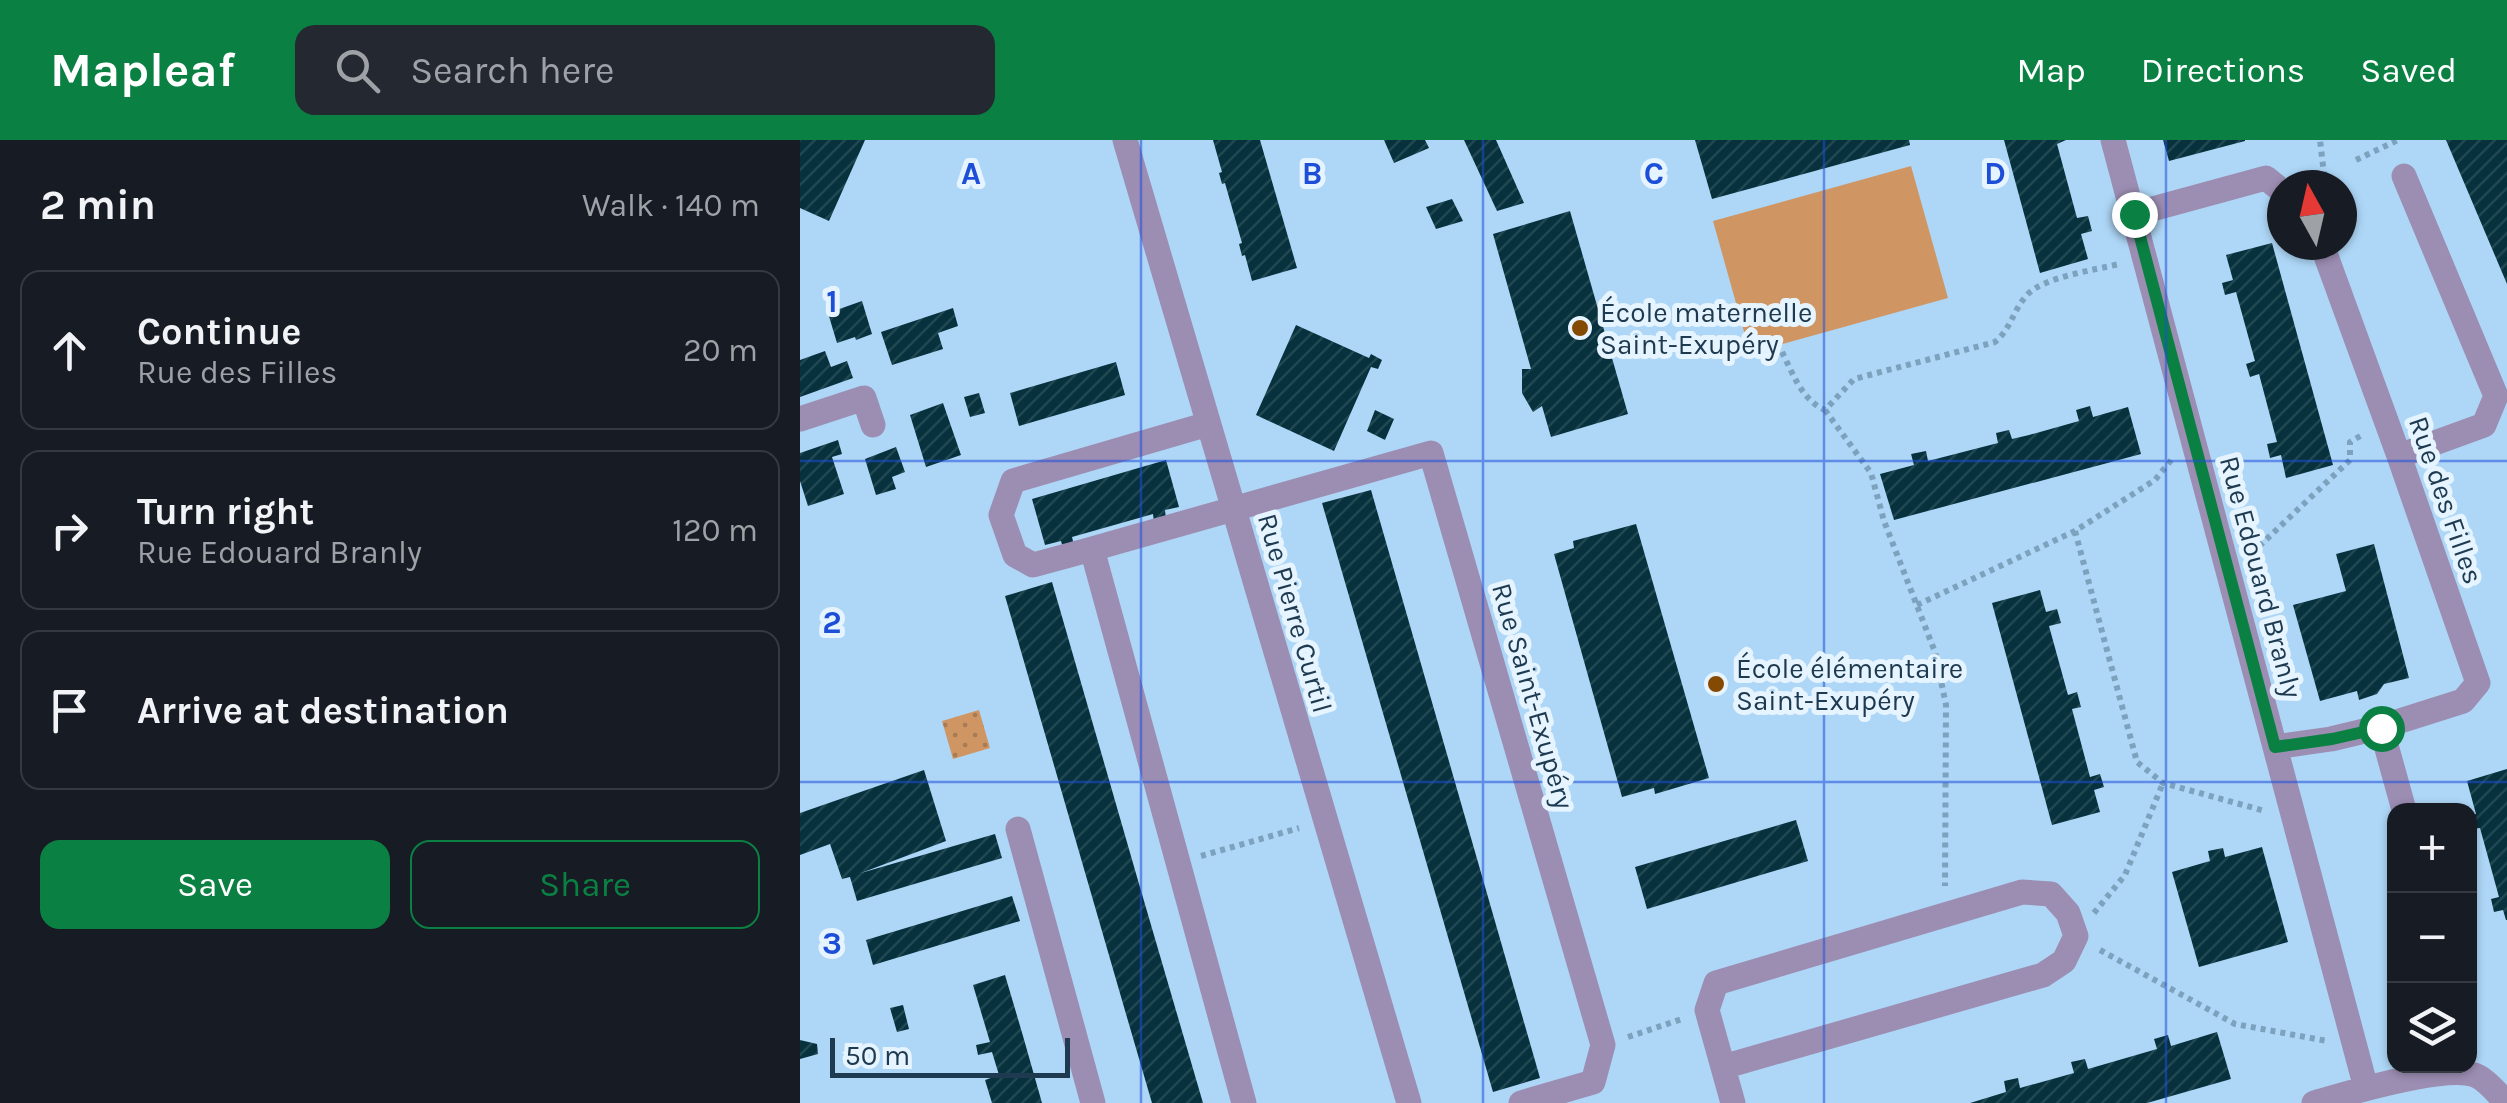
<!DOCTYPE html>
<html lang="en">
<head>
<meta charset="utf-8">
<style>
	:root { --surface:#171b24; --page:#242831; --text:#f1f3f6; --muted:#9ea1a6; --line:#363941; --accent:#0b8043 }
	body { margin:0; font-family:Karla,sans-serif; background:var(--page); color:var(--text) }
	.controls { position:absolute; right:30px; bottom:30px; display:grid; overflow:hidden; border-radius:20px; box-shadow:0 2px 8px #0004 }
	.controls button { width:90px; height:90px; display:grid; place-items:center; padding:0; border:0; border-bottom:2px solid var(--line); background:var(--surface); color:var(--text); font:50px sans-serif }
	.compass { position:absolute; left:1467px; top:30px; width:90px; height:90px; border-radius:50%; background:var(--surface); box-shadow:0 2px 8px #0004; rotate:352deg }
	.scale { position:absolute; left:30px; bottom:25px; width:240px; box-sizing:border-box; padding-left:10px; border:5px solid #1d3a50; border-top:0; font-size:28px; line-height:35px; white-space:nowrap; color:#1d3a50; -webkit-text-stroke:8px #e6f4ff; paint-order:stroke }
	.stop { position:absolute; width:30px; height:30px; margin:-22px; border:8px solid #0b8043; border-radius:50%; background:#fff }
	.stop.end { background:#0b8043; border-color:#fff; box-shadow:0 2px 10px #0008 }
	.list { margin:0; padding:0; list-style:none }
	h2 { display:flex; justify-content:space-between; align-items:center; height:130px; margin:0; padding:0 40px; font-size:42px }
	h2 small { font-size:32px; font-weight:400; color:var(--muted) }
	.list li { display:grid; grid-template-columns:65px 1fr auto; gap:30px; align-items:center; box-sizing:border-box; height:160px; margin:0 20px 20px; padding:0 20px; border:2px solid var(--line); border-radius:20px }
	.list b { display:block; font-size:38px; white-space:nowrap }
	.list p { margin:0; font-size:32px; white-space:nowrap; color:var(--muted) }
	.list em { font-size:32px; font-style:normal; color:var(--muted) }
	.actions { display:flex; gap:20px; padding:30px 40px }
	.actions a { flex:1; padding:22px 0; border:2px solid var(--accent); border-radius:20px; text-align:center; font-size:35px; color:var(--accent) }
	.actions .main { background:var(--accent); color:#fff }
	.icon { flex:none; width:55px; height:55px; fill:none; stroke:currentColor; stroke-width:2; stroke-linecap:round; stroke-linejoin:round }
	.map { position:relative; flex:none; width:1707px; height:963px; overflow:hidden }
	header { display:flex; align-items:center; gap:60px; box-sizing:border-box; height:140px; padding:0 50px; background:var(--accent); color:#fff }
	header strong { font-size:48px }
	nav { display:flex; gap:55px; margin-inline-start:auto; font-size:35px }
	.search { width:700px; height:90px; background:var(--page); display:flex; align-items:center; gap:25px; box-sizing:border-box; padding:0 35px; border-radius:20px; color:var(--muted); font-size:38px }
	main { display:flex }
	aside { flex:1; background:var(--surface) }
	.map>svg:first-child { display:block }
	.park { fill:url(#park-dots) }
	.pitch { fill:#cf9563 }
	.building { fill:url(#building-hatch) }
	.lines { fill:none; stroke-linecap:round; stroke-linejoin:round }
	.path { stroke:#7da2be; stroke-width:6; stroke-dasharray:5 5; stroke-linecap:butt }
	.minor { stroke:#9c8eb3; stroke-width:25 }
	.route { stroke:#0b8043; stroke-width:12 }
	.grid { fill:none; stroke:#1d4ed8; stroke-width:2.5; stroke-opacity:0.55 }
	.poi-dot { fill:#854a02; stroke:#e6f4ff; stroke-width:4 }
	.labels { text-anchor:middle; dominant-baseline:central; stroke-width:10; stroke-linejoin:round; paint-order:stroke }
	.poi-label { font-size:28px; fill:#1d3a50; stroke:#e6f4ff; text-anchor:start }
	.street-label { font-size:28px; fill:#1d3a50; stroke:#e6f4ff }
	.grid-label { font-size:32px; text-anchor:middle; font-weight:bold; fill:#1d4ed8; stroke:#e6f4ff; stroke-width:10; stroke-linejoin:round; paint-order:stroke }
</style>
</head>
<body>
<header>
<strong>Mapleaf</strong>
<div class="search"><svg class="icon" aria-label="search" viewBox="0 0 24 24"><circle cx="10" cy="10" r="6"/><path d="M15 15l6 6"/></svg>Search here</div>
<nav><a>Map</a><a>Directions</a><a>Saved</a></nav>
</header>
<main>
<aside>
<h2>2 min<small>Walk · 140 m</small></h2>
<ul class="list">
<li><svg class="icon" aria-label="ahead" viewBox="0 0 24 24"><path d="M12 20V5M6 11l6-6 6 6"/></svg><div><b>Continue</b><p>Rue des Filles</p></div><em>20 m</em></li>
<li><svg class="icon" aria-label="right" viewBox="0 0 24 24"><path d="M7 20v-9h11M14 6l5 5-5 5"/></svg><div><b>Turn right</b><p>Rue Edouard Branly</p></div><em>120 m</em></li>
<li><svg class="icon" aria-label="arrive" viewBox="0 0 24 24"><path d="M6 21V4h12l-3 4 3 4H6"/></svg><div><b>Arrive at destination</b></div></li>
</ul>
<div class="actions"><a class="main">Save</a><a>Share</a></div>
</aside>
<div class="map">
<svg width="1707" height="963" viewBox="0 0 1707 963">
	<defs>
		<pattern id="park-dots" width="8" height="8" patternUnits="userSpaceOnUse" patternTransform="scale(2.5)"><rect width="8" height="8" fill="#cf9563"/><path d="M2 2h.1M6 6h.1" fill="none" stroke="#a77b54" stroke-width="1.8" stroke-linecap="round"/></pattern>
		<pattern id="building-hatch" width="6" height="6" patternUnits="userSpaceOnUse" patternTransform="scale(2.5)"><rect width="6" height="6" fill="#06313d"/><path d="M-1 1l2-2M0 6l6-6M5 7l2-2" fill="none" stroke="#214752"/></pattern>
	</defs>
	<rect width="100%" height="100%" fill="#aed7f7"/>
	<!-- park -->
	<path class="park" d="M179,570L190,608L153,619L142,581Z"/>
	<!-- pitch -->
	<path class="pitch" d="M1111,26L1148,158L950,213L913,81Z"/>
	<!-- building -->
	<path class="building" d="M0,0H65L29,81L0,68Z
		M413,0H460L497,128L452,141L445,115L442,116L439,104L442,103L425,43L422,44L419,33L422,32Z
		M584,0H625L629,8L594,23Z
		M664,0H696L724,63L697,71Z
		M895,0H1109L1110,5L912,59Z
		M1204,0H1266L1257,4L1277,78L1288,76L1292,91L1281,94L1288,119L1240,133Z
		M1363,0H1445V1L1369,21Z
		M1646,0H1707V144Z
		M652,59L663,81L636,89L626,67Z
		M770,71L828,274L751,297L742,266L733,272L722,253V229H731L693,94Z
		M1472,103L1533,325L1486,338L1481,315L1470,318L1467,304L1477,302L1459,234L1450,237L1446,224L1455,221L1436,152L1425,155L1422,143L1433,140L1426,115Z
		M62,161L72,194L56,200L55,197L37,203L28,173Z
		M153,168L158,186L138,193L143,209L92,225L81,192Z
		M496,185L569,218L571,214L582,220L578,229L571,227L534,311L456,275Z
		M25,211L31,227L47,221L53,238L0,257V220Z
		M316,222L325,255L219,286L210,253Z
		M179,253L185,273L170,277L164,257Z
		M143,263L161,315L126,327L110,275Z
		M1290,266L1293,277L1328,267L1341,314L1094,380L1080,334L1114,325L1111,314L1126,311L1128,321L1198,303L1196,293L1209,290L1212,299L1229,295L1279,281L1276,270Z
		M575,270L594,279L585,300L567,291Z
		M38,300L42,314L32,317L44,354L8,366L0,341V313Z
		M96,307L105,332L92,337L96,349L76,355L65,319Z
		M366,320L379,367L365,370L366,379L354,382L353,374L272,397L274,405L263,408L261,401L245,405L232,359Z
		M571,350L740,938L693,952L522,363Z
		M836,384L909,638L855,654L854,648L822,657L754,414L774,408L773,401Z
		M1574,404L1609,538L1584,544L1577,554L1559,560L1557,551L1520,561L1493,465L1546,451L1536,414Z
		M252,442L337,737L403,963H352L326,874L205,456Z
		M1240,450L1246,472L1257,469L1261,483L1249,486L1268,555L1277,552L1281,567L1272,569L1290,637L1300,634L1304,647L1294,650L1300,672L1252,685L1192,463Z
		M1707,629V780H1706L1703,770L1694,772L1691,759L1699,757L1680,688L1671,689L1670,675L1676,674L1667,641Z
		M124,630L146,701L61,733L195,694L202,718L57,761L50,737L42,739L30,704L0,715V673Z
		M996,680L1008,721L847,769L835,727Z
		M1462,707L1488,802L1399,827L1372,732L1410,721L1408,711L1423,708L1425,717Z
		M212,756L220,781L73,825L66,800Z
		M205,835L223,896L242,963H192L185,940L199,935L192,912L178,915L176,905L190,902L173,845Z
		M103,865L109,889L97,892L90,868Z
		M1417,892L1431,939L1347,963H1170L1206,952L1204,941L1218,938L1220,948L1274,933L1271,922L1285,919L1288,929L1357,909L1354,899L1368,895L1371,906Z
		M0,900L17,904L18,914L0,919Z"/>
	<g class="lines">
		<!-- path -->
		<path class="path" d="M1556,20L1598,0
			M1518,45L1524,34L1520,0
			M982,212C993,234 1002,260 1025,270L1054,239L1195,202C1211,189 1213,170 1227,155C1243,137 1295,130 1319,124
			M1025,270L1071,333L1084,381L1135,512L1146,565L1145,746
			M1275,391L1337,622L1363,643L1465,671
			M1452,413L1550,320V302L1562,295
			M1117,465L1275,391L1355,340L1372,319
			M401,716L499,688
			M1294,773L1325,735L1363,643
			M1300,810L1435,884L1527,901
			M828,897L882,879"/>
		<!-- minor -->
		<path class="minor" d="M325,0L609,963
			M1313,0L1566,948
			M1334,74L1466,38L1482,51
			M0,279L64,258L73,285
			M1599,316L1684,285L1696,256L1604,36
			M292,409L233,425L215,415L201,375L213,341L408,284
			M1581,587L1604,670
			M1475,607L1531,599L1581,587L1663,561L1678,543L1599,316L1522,105
			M218,689L293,963
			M923,927L1243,835L1264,821L1276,796L1268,773L1251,754L1222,752L916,843L907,870L933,963
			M444,963L292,409L631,313L803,905L793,942L721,963
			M1514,963C1547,954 1651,921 1679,937C1688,942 1696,952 1703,959L1704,963"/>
	</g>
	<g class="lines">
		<!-- route -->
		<path class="route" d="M1334,74L1475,607L1532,599L1581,588"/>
	</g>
	<!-- grid -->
	<path class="grid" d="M341,0V963M683,0V963M1024,0V963M1366,0V963M0,321H1707M0,642H1707"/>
	<!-- markers -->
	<g class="poi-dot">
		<circle cx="780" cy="188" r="10"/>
		<circle cx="916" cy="544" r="10"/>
	</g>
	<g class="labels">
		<!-- poi labels -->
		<g class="poi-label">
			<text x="800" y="172">École maternelle<tspan x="800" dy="32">Saint-Exupéry</tspan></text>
			<text x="936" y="528">École élémentaire<tspan x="936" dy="32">Saint-Exupéry</tspan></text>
		</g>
		<!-- street labels -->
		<g class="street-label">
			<text transform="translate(1646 360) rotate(71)">Rue des Filles</text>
			<text transform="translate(1461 437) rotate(75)">Rue Edouard Branly</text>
			<text transform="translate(495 473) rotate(74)">Rue Pierre Curtil</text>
			<text transform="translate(733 556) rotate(74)">Rue Saint-Exupéry</text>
		</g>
	</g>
	<g class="grid-label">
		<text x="171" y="44">A</text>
		<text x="512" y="44">B</text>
		<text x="854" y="44">C</text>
		<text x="1195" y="44">D</text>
		<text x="32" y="172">1</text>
		<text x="32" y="493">2</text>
		<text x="32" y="814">3</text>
	</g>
</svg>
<div class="controls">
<button>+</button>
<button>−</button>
<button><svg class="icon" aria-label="layers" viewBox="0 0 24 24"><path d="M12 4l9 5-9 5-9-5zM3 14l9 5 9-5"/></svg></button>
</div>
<svg class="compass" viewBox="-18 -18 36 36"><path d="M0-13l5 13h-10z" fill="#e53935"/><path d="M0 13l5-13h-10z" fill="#9ea1a6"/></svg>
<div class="scale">50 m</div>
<div class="stop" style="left:1581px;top:588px"></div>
<div class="stop end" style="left:1334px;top:74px"></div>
</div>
</main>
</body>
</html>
